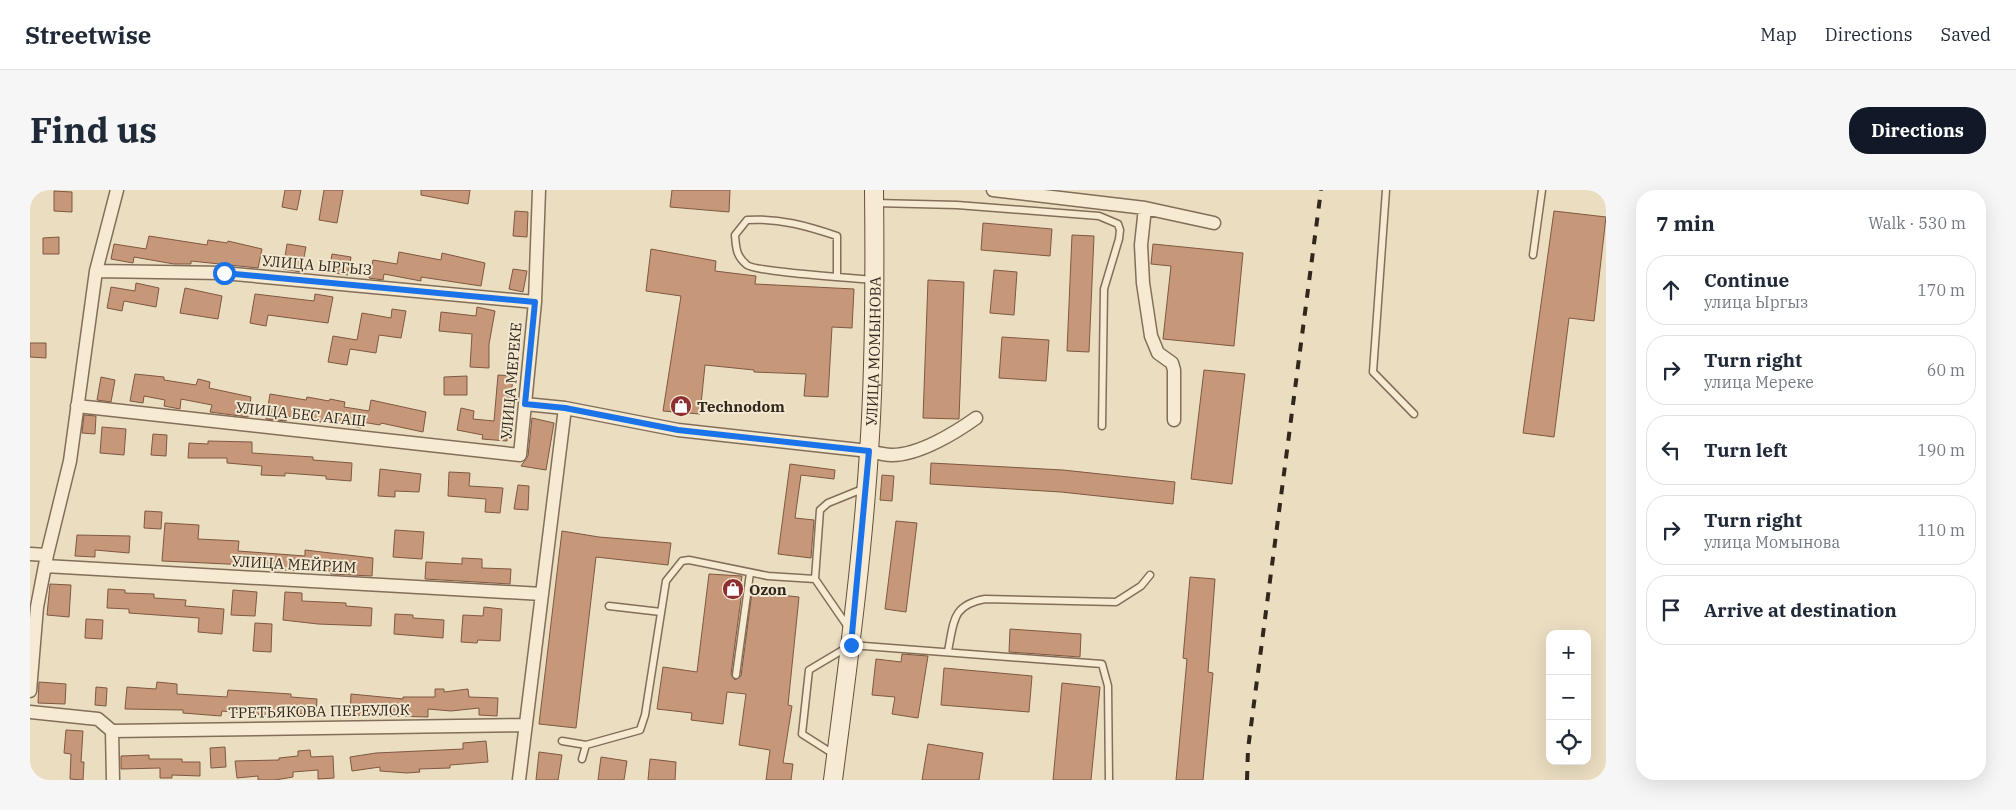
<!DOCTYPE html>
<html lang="en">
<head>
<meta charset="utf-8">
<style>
	:root { --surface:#fff; --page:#f6f6f7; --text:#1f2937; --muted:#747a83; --line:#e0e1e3; --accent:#111827 }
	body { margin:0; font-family:"IBM Plex Serif",serif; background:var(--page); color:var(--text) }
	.controls { position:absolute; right:15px; bottom:15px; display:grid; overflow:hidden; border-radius:10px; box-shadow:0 5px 20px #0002 }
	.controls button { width:45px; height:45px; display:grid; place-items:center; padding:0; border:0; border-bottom:1px solid var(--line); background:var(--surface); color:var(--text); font:25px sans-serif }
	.stop { position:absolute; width:15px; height:15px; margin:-11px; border:4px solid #1a73e8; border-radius:50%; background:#fff }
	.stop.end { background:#1a73e8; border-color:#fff; box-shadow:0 1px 5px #0008 }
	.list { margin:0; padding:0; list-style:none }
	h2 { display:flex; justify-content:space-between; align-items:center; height:65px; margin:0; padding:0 20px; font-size:21px }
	h2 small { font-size:16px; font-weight:400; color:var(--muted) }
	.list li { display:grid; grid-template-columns:32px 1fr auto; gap:15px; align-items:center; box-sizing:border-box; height:70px; margin:0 10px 10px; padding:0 10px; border:1px solid var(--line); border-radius:20px }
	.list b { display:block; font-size:19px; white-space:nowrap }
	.list p { margin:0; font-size:16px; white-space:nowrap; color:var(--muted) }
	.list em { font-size:16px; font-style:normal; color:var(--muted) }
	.icon { flex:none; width:28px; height:28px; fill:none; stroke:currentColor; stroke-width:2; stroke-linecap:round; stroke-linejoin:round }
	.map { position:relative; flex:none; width:1576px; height:590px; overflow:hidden; border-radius:20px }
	header { display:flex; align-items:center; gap:30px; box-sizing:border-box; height:70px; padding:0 25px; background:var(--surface); border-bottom:1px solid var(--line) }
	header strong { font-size:24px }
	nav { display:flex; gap:28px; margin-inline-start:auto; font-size:18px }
	.intro { display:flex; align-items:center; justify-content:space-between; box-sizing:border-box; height:120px; padding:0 30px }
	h1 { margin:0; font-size:35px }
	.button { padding:12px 22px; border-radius:20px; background:var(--accent); color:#fff; font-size:18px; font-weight:700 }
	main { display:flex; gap:30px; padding:0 30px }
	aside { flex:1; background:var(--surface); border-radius:20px; box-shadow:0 5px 20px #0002 }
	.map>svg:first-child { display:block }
	.building { fill:#c69778; stroke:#7f5841 }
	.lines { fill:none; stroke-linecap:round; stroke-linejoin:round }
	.lane-casing { stroke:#826e59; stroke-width:9 }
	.street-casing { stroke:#826e59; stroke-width:15 }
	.secondary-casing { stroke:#644f3d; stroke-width:20 }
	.lane { stroke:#f6ead2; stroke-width:6 }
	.street { stroke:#f6ead2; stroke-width:12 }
	.secondary { stroke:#f6ead2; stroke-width:18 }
	.rail { stroke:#32271d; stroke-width:4; stroke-dasharray:9 9; stroke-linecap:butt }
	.route { stroke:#1a73e8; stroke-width:6 }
	.labels { text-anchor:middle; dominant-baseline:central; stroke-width:4; stroke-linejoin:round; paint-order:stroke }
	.street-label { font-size:15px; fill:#32271d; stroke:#f2e7cf }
	.poi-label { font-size:15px; font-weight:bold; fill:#32271d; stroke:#f2e7cf; text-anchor:start }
</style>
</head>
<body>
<header>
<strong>Streetwise</strong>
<nav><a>Map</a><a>Directions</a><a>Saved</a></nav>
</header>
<div class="intro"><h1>Find us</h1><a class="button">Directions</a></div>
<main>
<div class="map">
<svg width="1576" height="590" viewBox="0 0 1576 590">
	<rect width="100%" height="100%" fill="#eaddc0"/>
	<!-- building -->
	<path class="building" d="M255,0H271L267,20L252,17Z
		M294,0H313L307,33L289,30Z
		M391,0H440L438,14L391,5Z
		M642,0H700L699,22L640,17Z
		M24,1L42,2V22L24,21Z
		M485,21L498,22L497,47L483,46Z
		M1524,21L1576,27L1564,131L1539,128L1524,247L1493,243Z
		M953,33L1022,39L1020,66L951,60Z
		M1042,45L1064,46L1059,162L1037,161Z
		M119,46L177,55L178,50L197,53L198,51L232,59L228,78L161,71V74H144L104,67L103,73L81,69L84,54L116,59Z
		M29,47V64H13V48Z
		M257,54L276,57L271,82L253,79Z
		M1123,54L1213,63L1204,156L1133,149L1141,76L1121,74Z
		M621,59L686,71L685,81L726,86L725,94L824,99L822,138L802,137L798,207L774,206L776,184L724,182V180L675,175L670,224L633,221L651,106L616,101Z
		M369,62L411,70L412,63L455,73L451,96L391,87V91L354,84L353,90L339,88L343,70L367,74Z
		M302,64L321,67L318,85L299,82Z
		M483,79L497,81L493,102L479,99Z
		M964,80L987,82L984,125L960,123Z
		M898,90L934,92L929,229L893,228Z
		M106,93L129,98L126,117L94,111L92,121L77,118L81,97L105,101Z
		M155,98L192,106L188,129L150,123Z
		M225,104L284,111L285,104L303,107L298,133L238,125L236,136L220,133Z
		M447,117L465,121L459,154V178L440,177L442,144L409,141L411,122L446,126Z
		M362,119L376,121L371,148L349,145L346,163L320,159L317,175L298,172L303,146L327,150L332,123L361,128Z
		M972,147L1019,150L1016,191L969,188Z
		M0,153H16V168L0,167Z
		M1174,180L1215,184L1202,294L1161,289Z
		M105,184L134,187V190L166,195L168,189L180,192L179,198L221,207L218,227L180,222L182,215L151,209L150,219L134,216L135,210L114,206L113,213L100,211Z
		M468,185L483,186L477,251L452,249L453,245L427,240L431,218L444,221L443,229L464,231Z
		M437,186V205H414V187Z
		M71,187L85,190L81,212L67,210Z
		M240,204L276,210L277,207L299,211L300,209L315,212L314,217L339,221L341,210L396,222L393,242L351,233L350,235L332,232L331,238L292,229L291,232L257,226L256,231L236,229Z
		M54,225L66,226L65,244L52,243Z
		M502,228L524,233L516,280L491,276L498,266Z
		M72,237L96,239L94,265L70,263Z
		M123,244L137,245L136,266L121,265Z
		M178,251L222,252V263L283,267V270L322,273L321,291L296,289V286L255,283V286L231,285L232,276L197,273V268H158L159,253L178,254Z
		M901,273L1033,280L1145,292L1143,314L1031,302L900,294Z
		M760,274L805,280L804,289L771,285L765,328L784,330L781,368L748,364Z
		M350,279L391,284L389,302L365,301V307L348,306Z
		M419,282L440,283L439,296L473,298L470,323L455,322L456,309L418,306Z
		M852,285L864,286L862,311L850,310Z
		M488,295L499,296L498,320L484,319Z
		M115,321L132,322L131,339L114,338Z
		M866,331L887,333L876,422L855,419Z
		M135,333L169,335L168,349L209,351L208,361L275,366V360L343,368L342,386L301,384V381L250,380L219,375L132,371Z
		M365,340L394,342L392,369L363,367Z
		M532,341L569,347L641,353L638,375L566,367L546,538L509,534Z
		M47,345L100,346L99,363L65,360V367L45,366Z
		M432,368L452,369V378L481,379L480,394L395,389L396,372L432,374Z
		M679,384L712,386L710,401H712L701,484L705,490L711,486L722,402L769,407L758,515L762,516L753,573L763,574L761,590H736L740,560L709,555L716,504L697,502L693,534L661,530L662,523L627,519L633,477L667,482Z
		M1160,387L1185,389L1178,482L1183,483L1173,590H1146L1157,469L1153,468Z
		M20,394L41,395L39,427L17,425Z
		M78,399L95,400V403L124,404V408L156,410L155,416L194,419L192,444L168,442L169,428L99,423V419L77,418Z
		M203,400L227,402L225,426L201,425Z
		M255,402L272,403V411L316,413V416L342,418L341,436L288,434L253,430Z
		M454,417L472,419L470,451L448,450L447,453L431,452L433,425L453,426Z
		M365,424L383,425V428L414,430L413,448L364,444Z
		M56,429L73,430L72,449L55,448Z
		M225,433L242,434L241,462L223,461Z
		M980,439L1051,444L1050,467L979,462Z
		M872,464L898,466L888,528L862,524L865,507L842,505L846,469L871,472Z
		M914,478L1002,486L999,522L911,515Z
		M9,492L36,494L35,514L8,513Z
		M127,492L147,494V504L197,507L198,500L261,504V507L287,509L286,525L235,520V525L192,521L191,526L153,523V520L95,519L97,497L126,499Z
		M1032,493L1070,497L1061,590H1023Z
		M66,497L77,498L76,516L65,515Z
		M405,499H414V502L438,499L439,507L468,508L467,526L449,525V518L421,521L398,519V527L320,525L321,504L373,509V507H405Z
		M36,540L53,541L51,572H54L53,590L40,589L41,564L34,563Z
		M456,551L458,572L420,575V578L389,579L390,582L377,583L350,581V577L322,581L320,567L346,563L433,559V553Z
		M898,554L953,563L949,590H892Z
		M195,557L196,577L181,578L180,558Z
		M280,560L281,567L303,566L304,588L288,589V580L263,582V587L245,590H228V586L207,588L205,571L249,570V568L268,566V561Z
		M509,562L532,565L528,590H506Z
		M119,565V569H152V572H170V586L142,585V588H130V578L91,579V566Z
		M571,567L597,571L594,590H568Z
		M620,569L646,572L645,590H618Z"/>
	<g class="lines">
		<!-- lane casing -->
		<g class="lane-casing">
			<path id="lane" d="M1356,0L1343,182L1384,224
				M845,13L927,15L1069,26L1088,34L1090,40L1089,49L1074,99L1072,236
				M1503,65L1512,0
				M807,86V46C777,36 750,28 717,30L705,45C706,58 706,66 717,75C726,82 825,88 843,90
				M579,416L631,422
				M818,437L785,389L790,320L798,313L835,298
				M918,461C924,431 922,415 955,409L1086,412L1111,396L1120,385
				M706,485L720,383
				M532,551L556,555
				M805,565L772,544L779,480L821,455L1072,474L1078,496L1079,590
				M552,569L556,555L610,540L615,525L636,391L652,371L659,370L738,386L785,389"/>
		</g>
		<!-- street casing -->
		<g class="street-casing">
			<path id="street" d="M963,0L1115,18L1184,33
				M1115,18L1111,55L1113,93L1121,146L1128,163L1142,173L1144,180V230
				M66,81L193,83L505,112
				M495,214L535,218L648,240L839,261C847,263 855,265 862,265C889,265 925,243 946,228
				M47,216L490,265L505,112L509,0
				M0,364L17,365
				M15,376L512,404
				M0,501L7,417L17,365L40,271L66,81L87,0
				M0,522L68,529L82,541L83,590
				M82,541L496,535
				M489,590L535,218"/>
		</g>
		<!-- secondary casing -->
		<g class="secondary-casing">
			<g id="secondary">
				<path id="s1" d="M803,590C817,481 832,372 839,262C845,175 845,87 844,0"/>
			</g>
		</g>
		<!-- lane -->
		<use href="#lane" class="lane"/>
		<!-- street -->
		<use href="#street" class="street"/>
		<!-- secondary -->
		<use href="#secondary" class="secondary"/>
		<!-- rail -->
		<path class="rail" d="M1217,590L1218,559L1291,0"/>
	</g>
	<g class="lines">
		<!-- route -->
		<path class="route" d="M194,83L505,112L495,214L535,218L648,240L839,261L821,455"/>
	</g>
	<!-- icons -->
	<defs>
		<g id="shop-disc" transform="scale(1.125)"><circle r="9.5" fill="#8d2e31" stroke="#f2e7cf"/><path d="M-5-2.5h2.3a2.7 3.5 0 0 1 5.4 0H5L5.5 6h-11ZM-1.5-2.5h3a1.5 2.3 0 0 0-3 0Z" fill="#fff"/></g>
	</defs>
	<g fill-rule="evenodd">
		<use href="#shop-disc" x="651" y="216"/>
		<use href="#shop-disc" x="703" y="399"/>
	</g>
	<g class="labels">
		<!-- street labels -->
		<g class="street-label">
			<text transform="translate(287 75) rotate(5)">УЛИЦА ЫРГЫЗ</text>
			<text stroke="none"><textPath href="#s1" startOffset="431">УЛИЦА МОМЫНОВА</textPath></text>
			<text transform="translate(481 191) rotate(-85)">УЛИЦА МЕРЕКЕ</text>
			<text transform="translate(271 224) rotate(6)">УЛИЦА БЕС АГАШ</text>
			<text transform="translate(264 374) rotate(3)">УЛИЦА МЕЙРИМ</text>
			<text transform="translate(289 521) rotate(-1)">ТРЕТЬЯКОВА ПЕРЕУЛОК</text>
		</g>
		<!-- poi labels -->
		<g class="poi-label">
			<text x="667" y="216">Technodom</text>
			<text x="719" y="399">Ozon</text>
		</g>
	</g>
</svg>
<div class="controls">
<button>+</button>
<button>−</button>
<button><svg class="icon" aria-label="locate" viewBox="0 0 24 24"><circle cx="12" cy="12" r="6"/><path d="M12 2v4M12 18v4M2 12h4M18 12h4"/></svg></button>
</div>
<div class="stop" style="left:194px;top:83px"></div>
<div class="stop end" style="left:821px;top:455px"></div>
</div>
<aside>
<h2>7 min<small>Walk · 530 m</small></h2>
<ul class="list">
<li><svg class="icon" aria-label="ahead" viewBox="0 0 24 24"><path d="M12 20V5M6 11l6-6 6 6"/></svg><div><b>Continue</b><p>улица Ыргыз</p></div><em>170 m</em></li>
<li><svg class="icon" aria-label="right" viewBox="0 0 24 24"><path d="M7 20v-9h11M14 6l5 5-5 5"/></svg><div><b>Turn right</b><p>улица Мереке</p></div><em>60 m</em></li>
<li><svg class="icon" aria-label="left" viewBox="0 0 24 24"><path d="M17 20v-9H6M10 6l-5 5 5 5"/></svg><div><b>Turn left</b></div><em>190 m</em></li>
<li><svg class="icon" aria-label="right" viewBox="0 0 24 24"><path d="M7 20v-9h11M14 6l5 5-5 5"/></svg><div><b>Turn right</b><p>улица Момынова</p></div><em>110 m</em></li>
<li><svg class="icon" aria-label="arrive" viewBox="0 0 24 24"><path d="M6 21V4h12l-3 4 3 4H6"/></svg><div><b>Arrive at destination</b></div></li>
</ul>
</aside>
</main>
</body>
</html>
